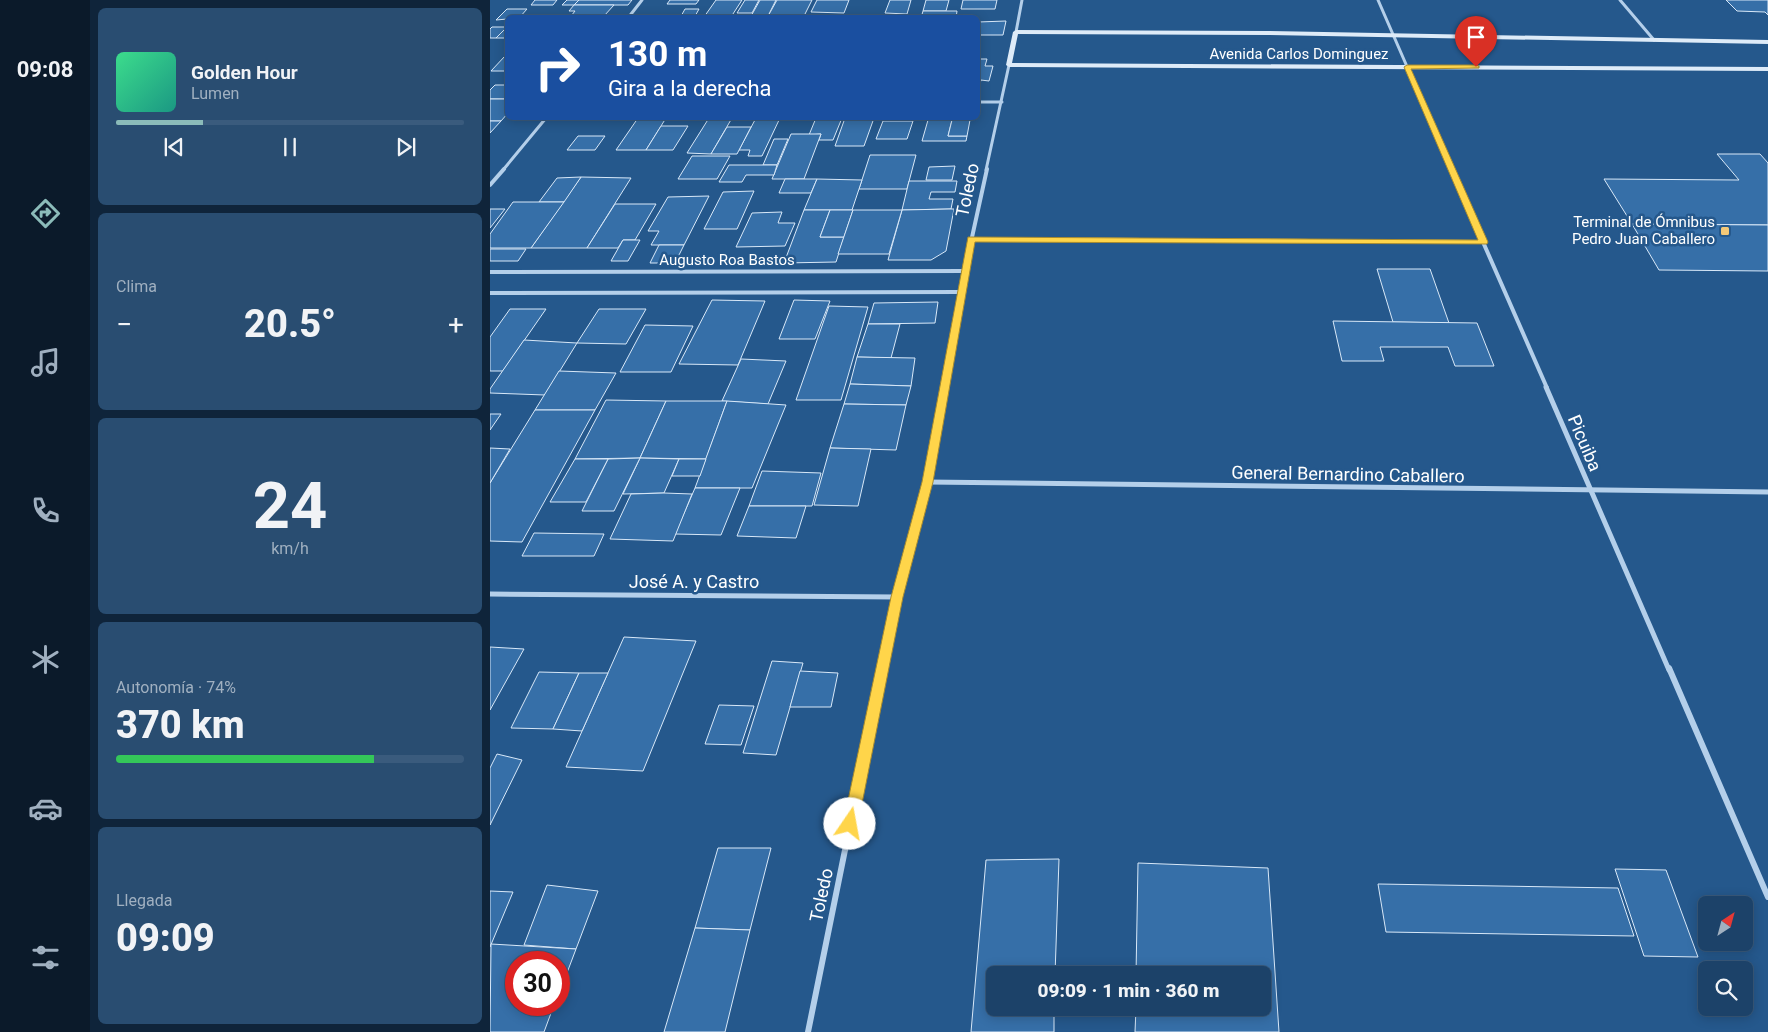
<!DOCTYPE html>
<html lang="es">
<meta charset="utf-8">
<style>
body{margin:0;font-family:Roboto,sans-serif;background:#294d71;color:#f1f3f6;height:100vh;display:flex;flex-direction:column;font-size:19px;white-space:nowrap}
*{box-sizing:border-box;margin:0}
p{font-size:16px;color:#a0b0c0}
.icon{flex:none;width:28px;height:28px;fill:none;stroke:currentColor;stroke-width:2;stroke-linecap:round;stroke-linejoin:round}
.map{position:relative;flex:1;overflow:hidden}
.side{display:flex;flex-direction:column;gap:8px;padding:8px;background:#0f243a;width:400px}
.side>*{flex:none}
.hud{position:absolute;left:15px;top:15px;width:475px;height:105px;border-radius:8px;box-shadow:0 2px 12px #0003,0 0 0 1px #3a5b7d;background:#1a4fa0;color:#fff;overflow:hidden}
.needle{width:32px;rotate:36deg}
.fabs{position:absolute;left:1208px;top:896px;display:grid;gap:10px}
.fabs a{display:grid;place-items:center;width:55px;height:55px;border-radius:8px;background:#1c4269;box-shadow:0 2px 12px #0003,0 0 0 1px #3a5b7d;font-size:25px}
.speed{position:absolute;left:15px;top:951px;display:flex;gap:10px;font-size:25px;font-weight:700;text-align:center}
.speed>*{display:grid;place-content:center;width:65px;height:65px;border-radius:50%;background:#1c4269;box-shadow:0 2px 12px #0003,0 0 0 1px #3a5b7d;line-height:1}
.speed .limit{border:8px solid #d22;background:#fff;color:#111}
.pin{position:absolute;display:grid;place-items:center;width:42px;height:42px;color:#fff;margin:-51px -21px;border-radius:50% 50% 50% 0;rotate:-45deg;box-shadow:0 0 5px #0007}
.pin .icon{rotate:45deg}
.me{position:absolute;width:55px;margin:-28px;rotate:12deg;stroke-linejoin:round;filter:drop-shadow(0 0 4px #0008)}
.turn{display:flex;align-items:center;gap:18px;height:105px;padding:0 20px;font-size:22px}
.turn .icon{width:65px;height:65px;stroke-width:2.5}
.turn b{display:block;font-size:35px;line-height:42px}
.big{font-size:38px;font-weight:800;line-height:1.1}
.side .tile{flex:1;display:flex;flex-direction:column;justify-content:center;gap:8px;min-width:0;padding:0 18px;border-radius:8px;background:#294d71}
.side .dial{align-items:center;gap:0}
.dial b{font-size:65px;line-height:1}
.song{display:flex;align-items:center;gap:15px}
.cover{width:60px;height:60px;border-radius:8px;background:linear-gradient(135deg,hsl(150 70% 55%),hsl(170 70% 35%))}
.played{height:5px;border-radius:2px;background:linear-gradient(90deg,#8bbbb9 25%,#3a5b7d 25%)}
.keys{display:flex;justify-content:space-around;direction:ltr}
.heat{display:flex;justify-content:space-between;align-items:center;font-size:28px;direction:ltr}
.charge{height:8px;border-radius:4px;background:linear-gradient(90deg,#34c759 74%,#3a5b7d 0)}
.trip{position:absolute;left:496px;top:966px;width:285px;height:50px;border-radius:8px;background:#1c4269;box-shadow:0 2px 12px #0003,0 0 0 1px #3a5b7d;font-weight:800;line-height:50px;text-align:center}
main{display:flex;flex:1;min-height:0}
.tabs{display:flex;flex-direction:column;width:90px;justify-content:space-around;align-items:center;background:#0b1a2a;color:#a0b0c0}
.tabs .icon{width:35px;height:35px}
.tabs .current{color:#8bbbb9}
.tabs b{font-size:22px;color:#f1f3f6}
.map>svg:first-child{display:block}
.building{fill:#366fa8;stroke:#d8e8f8}
.lines{fill:none;stroke-linecap:round;stroke-linejoin:round}
.street-far3{stroke:#b4cfea;stroke-width:3}
.street-far2{stroke:#b4cfea;stroke-width:4}
.street-far1{stroke:#b4cfea;stroke-width:5}
.street{stroke:#b4cfea;stroke-width:6}
.secondary{fill:#deebf8;fill-rule:evenodd}
.route{fill:#ffd54a;stroke:#a68a30}
.poi-dot{fill:#f4c978;stroke:#25588c;stroke-width:2}
.labels{text-anchor:middle;dominant-baseline:central;stroke-width:5;stroke-linejoin:round;paint-order:stroke}
.far-street-label{font-size:15px;fill:#fff;stroke:#25588c}
.far-poi-label{font-size:15px;fill:#fff;stroke:#25588c;text-anchor:end}
.street-label{font-size:18px;fill:#fff;stroke:#25588c}
</style>
<main>
<nav class="tabs">
<b>09:08</b>
<svg class="icon current" aria-label="directions" viewBox="0 0 24 24"><path d="M12 3l9 9-9 9-9-9zM9 14v-3h6M13 9l2 2-2 2"/></svg>
<svg class="icon" aria-label="music" viewBox="0 0 24 24"><path d="M9 18V5l10-2v13"/><circle cx="6" cy="18" r="3"/><circle cx="16" cy="16" r="3"/></svg>
<svg class="icon" aria-label="phone" viewBox="0 0 24 24"><path d="M5 4h4l2 5-3 2q2 4 5 5l2-3 5 2v4C11 20 4 13 5 4z"/></svg>
<svg class="icon" aria-label="climate" viewBox="0 0 24 24"><path d="M12 3v18M4 7l16 10M4 17L20 7"/></svg>
<svg class="icon" aria-label="car" viewBox="0 0 24 24"><path d="M5 17H2v-5l4-1 3-4h7l3 4 3 1v5h-3M9 17h6M6 11h13"/><circle cx="7" cy="17" r="2"/><circle cx="17" cy="17" r="2"/></svg>
<svg class="icon" aria-label="filters" viewBox="0 0 24 24"><path d="M4 7h16M4 17h16"/><circle cx="9" cy="7" r="2"/><circle cx="15" cy="17" r="2"/></svg>
</nav>
<section class="side">
<div class="tile">
<div class="song"><i class="cover"></i><div><b>Golden Hour</b><p>Lumen</p></div></div>
<div class="played"></div>
<div class="keys"><svg class="icon" aria-label="previous" viewBox="0 0 24 24"><path d="M18 5L8 12l10 7zM5 5v14"/></svg><svg class="icon" aria-label="pause" viewBox="0 0 24 24"><path d="M8 5v14M16 5v14"/></svg><svg class="icon" aria-label="next" viewBox="0 0 24 24"><path d="M6 5l10 7-10 7zM19 5v14"/></svg></div>
</div>
<div class="tile"><p>Clima</p>
<div class="heat"><a>−</a><b class="big">20.5°</b><a>+</a></div>
</div>
<div class="tile dial"><b>24</b><p>km/h</p></div>
<div class="tile"><p>Autonomía · 74%</p><b class="big">370 km</b><div class="charge"></div></div>
<div class="tile"><p>Llegada</p><b class="big">09:09</b></div>
</section>
<div class="map">
<svg width="1278" height="1032" viewBox="0 0 1278 1032">
<rect width="100%" height="100%" fill="#25588c"/>
<g class="building">
<polygon points="45,0 67,0 63,5 41,5"/>
<polygon points="77,0 89,0 84,5 72,5"/>
<polygon points="89,0 142,0 138,5 84,5"/>
<polygon points="180,0 209,0 206,4 177,4"/>
<polygon points="226,0 252,0 241,17 214,17"/>
<polygon points="255,0 269,0 262,13 247,13"/>
<polygon points="270,0 286,0 277,18 260,18"/>
<polygon points="287,0 322,0 313,18 277,18"/>
<polygon points="327,0 359,0 354,13 321,12"/>
<polygon points="400,0 421,0 417,14 395,13"/>
<polygon points="436,0 459,0 456,11 433,11"/>
<polygon points="473,0 507,0 505,9 471,9"/>
<polygon points="1236,0 1278,0 1278,15 1275,12 1247,11"/>
<polygon points="84,5 124,5 114,16 81,16 85,11 79,11"/>
<polygon points="17,9 37,9 29,18 6,20"/>
<polygon points="195,9 209,9 204,18 190,18"/>
<polygon points="433,11 467,11 466,18 431,18"/>
<polygon points="516,21 513,35 488,35 488,22"/>
<polygon points="2,27 17,27 6,38 0,38 0,29"/>
<polygon points="17,27 18,38 6,38"/>
<polygon points="15,56 18,56 18,71 1,71"/>
<polygon points="488,59 497,59 495,66 503,66 499,81 491,80 488,91"/>
<polygon points="5,85 18,85 18,99 0,99 0,90"/>
<polygon points="0,99 18,99 18,113 11,121 0,121"/>
<polygon points="148,118 176,118 156,150 126,150"/>
<polygon points="219,118 242,118 221,154 197,153"/>
<polygon points="266,118 290,118 272,156 258,156 260,150 249,150"/>
<polygon points="326,118 352,118 343,140 329,140 331,134 319,135"/>
<polygon points="355,118 384,118 374,146 345,146"/>
<polygon points="438,120 462,120 458,136 477,136 476,141 432,141"/>
<polygon points="462,120 480,120 477,136 458,136"/>
<polygon points="0,121 11,121 0,133"/>
<polygon points="393,121 423,121 417,139 386,139"/>
<polygon points="171,126 198,126 183,150 156,150"/>
<polygon points="237,127 261,127 247,154 221,154"/>
<polygon points="301,134 331,134 314,179 282,179"/>
<polygon points="88,136 115,136 105,150 77,150"/>
<polygon points="284,139 298,139 287,165 273,165"/>
<polygon points="1227,154 1270,154 1278,163 1278,225 1142,224 1114,179 1249,180"/>
<polygon points="380,155 426,155 417,189 369,189"/>
<polygon points="202,156 240,156 227,179 188,179"/>
<polygon points="239,165 287,165 284,175 256,175 252,182 229,182"/>
<polygon points="465,166 462,180 436,180 439,167"/>
<polygon points="91,177 141,178 97,248 41,248"/>
<polygon points="91,177 74,202 49,202 67,178"/>
<polygon points="295,179 327,179 321,193 289,193"/>
<polygon points="327,179 372,180 362,210 314,210"/>
<polygon points="419,181 467,181 465,192 441,192 439,199 463,199 461,209 412,210"/>
<polygon points="264,191 247,229 214,229 233,192"/>
<polygon points="219,196 194,245 161,245 169,231 158,231 178,197"/>
<polygon points="23,202 74,202 41,248 0,248 0,234"/>
<polygon points="125,204 166,204 145,240 133,240 128,248 97,248"/>
<polygon points="0,209 15,209 0,228"/>
<polygon points="459,209 464,209 456,251 441,260 398,260 412,210"/>
<polygon points="314,210 340,210 330,237 354,237 346,262 294,263"/>
<polygon points="340,210 363,210 354,237 330,237"/>
<polygon points="363,210 412,210 399,254 348,254"/>
<polygon points="292,212 288,223 305,223 295,246 246,247 262,213"/>
<polygon points="1142,224 1278,225 1278,271 1169,270"/>
<polygon points="133,240 150,240 138,261 121,261"/>
<polygon points="169,245 194,245 185,263 160,263"/>
<polygon points="0,249 36,249 28,261 0,261"/>
<polygon points="887,269 940,269 959,323 903,322"/>
<polygon points="222,300 275,301 248,365 189,364"/>
<polygon points="304,300 340,301 325,339 289,339"/>
<polygon points="448,302 445,323 378,324 384,303"/>
<polygon points="339,306 378,307 351,400 306,400"/>
<polygon points="20,309 56,309 13,371 0,371 0,337"/>
<polygon points="109,309 156,309 136,344 87,343"/>
<polygon points="843,321 987,323 1004,366 965,366 958,347 890,347 894,361 852,361"/>
<polygon points="378,324 410,324 401,358 367,357"/>
<polygon points="155,325 203,326 181,372 130,372"/>
<polygon points="34,340 87,343 55,395 0,393 0,389"/>
<polygon points="367,357 425,358 421,386 360,384"/>
<polygon points="251,359 296,361 278,404 232,401"/>
<polygon points="69,371 126,373 105,410 45,410"/>
<polygon points="360,384 421,386 416,405 354,404"/>
<polygon points="116,400 176,401 150,458 85,459"/>
<polygon points="176,401 237,401 216,459 150,458"/>
<polygon points="237,401 296,405 262,488 205,488"/>
<polygon points="354,404 416,405 406,450 340,448"/>
<polygon points="45,410 105,410 32,542 0,541 0,483"/>
<polygon points="0,414 11,414 0,430"/>
<polygon points="0,448 20,449 0,483"/>
<polygon points="340,448 381,449 368,506 324,505"/>
<polygon points="150,458 189,459 174,493 133,494"/>
<polygon points="150,458 124,511 92,511 118,459"/>
<polygon points="85,459 118,459 96,502 60,502"/>
<polygon points="189,459 216,459 210,476 182,476"/>
<polygon points="272,471 331,473 322,506 259,506"/>
<polygon points="205,488 250,488 231,535 185,534"/>
<polygon points="174,493 202,494 183,541 120,539 141,494"/>
<polygon points="259,506 316,506 306,538 247,536"/>
<polygon points="44,533 114,534 104,556 32,556"/>
<polygon points="134,637 206,641 153,771 76,767"/>
<polygon points="0,647 34,649 0,710"/>
<polygon points="282,661 313,663 286,755 253,753"/>
<polygon points="310,671 348,673 341,707 300,707"/>
<polygon points="49,672 89,673 63,729 21,728"/>
<polygon points="89,673 118,673 92,731 63,729"/>
<polygon points="229,705 264,706 251,745 215,744"/>
<polygon points="7,754 32,760 0,825 0,768"/>
<polygon points="228,848 281,848 260,930 205,928"/>
<polygon points="569,859 565,975 505,975 505,1008 564,1008 564,1032 481,1032 496,860"/>
<polygon points="648,863 778,868 789,1032 645,1032 646,1008 772,1008 772,975 646,975"/>
<polygon points="1125,869 1176,870 1208,957 1154,956"/>
<polygon points="888,884 1128,888 1144,936 896,932"/>
<polygon points="57,885 108,891 86,949 34,945"/>
<polygon points="0,891 23,892 0,947"/>
<polygon points="205,928 260,930 235,1032 174,1032"/>
<polygon points="1,944 86,949 69,994 69,962 26,962 26,1005 64,1005 54,1032 0,1032"/>
</g>
<g class="lines">
<g class="street-far3">
<polyline points="888,0 962,170"/>
<polyline points="1130,0 1164,40"/>
<polyline points="138,18 152,0"/>
<polyline points="526,32 532,0"/>
<polyline points="488,102 512,102"/>
<polyline points="13,170 56,118"/>
<polyline points="496,170 519,65"/>
</g>
<g class="street-far2">
<polyline points="961,169 1057,388"/>
<polyline points="0,185 14,169"/>
<polyline points="481,239 994,242"/>
<polyline points="0,272 475,271"/>
<polyline points="0,293 470,292"/>
<polyline points="453,388 470,292 497,169"/>
</g>
<g class="street-far1">
<polyline points="1056,387 1179,670"/>
<polyline points="437,482 1278,492"/>
<polyline points="0,594 407,597"/>
<polyline points="392,670 407,597 437,482 454,387"/>
</g>
<g class="street">
<polyline points="1179,668 1278,897"/>
<polyline points="318,1032 392,668"/>
</g>
<polygon class="secondary" points="526,30 777,31 1278,40 1278,44 777,35 528,34 522,63 1278,67 1278,71 519,67 516,65 523,32"/>
</g>
<polygon class="route" points="986,65 989,66 989,68 921,69 998,242 997,244 485,242 443,482 413,597 368,824 366,829 360,831 355,829 353,824 401,597 432,482 478,237 988,240 914,67 917,65"/>
<rect class="poi-dot" x="1230" y="226" width="10" height="10" rx="2.5"/>
<g class="labels">
<g class="far-street-label">
<text x="809" y="54">Avenida Carlos Dominguez</text>
<text x="237" y="260">Augusto Roa Bastos</text>
</g>
<g class="far-poi-label">
<text x="1225" y="222">Terminal de Ómnibus<tspan x="1225" dy="17">Pedro Juan Caballero</tspan></text>
</g>
<g class="street-label">
<text transform="translate(477 190) rotate(-78)">Toledo</text>
<text transform="translate(1095 443) rotate(67)">Picuiba</text>
<text transform="translate(858 474) rotate(1)">General Bernardino Caballero</text>
<text x="204" y="581">José A. y Castro</text>
<text transform="translate(331 895) rotate(-78)">Toledo</text>
</g>
</g>
</svg>
<div class="fabs">
<a><svg class="needle" viewBox="-14 -14 28 28"><path d="M0-13l5 13h-10z" fill="#e53935"/><path d="M0 13l5-13h-10z" fill="#a0b0c0"/></svg></a>
<a><svg class="icon" aria-label="search" viewBox="0 0 24 24"><circle cx="10" cy="10" r="6"/><path d="M15 15l6 6"/></svg></a>
</div>
<div class="speed"><div class="limit">30</div></div>
<div class="pin" style="left:986px;top:67px;background:#d93025"><svg class="icon" aria-label="arrive" viewBox="0 0 24 24"><path d="M6 21V4h12l-3 4 3 4H6"/></svg></div>
<svg class="me" style="left:360px;top:824px" viewBox="-20 -20 40 40"><circle r="19" fill="#fff"/><path d="M0-13L10 11 0 6-10 11z" fill="#ffd54a"/></svg>
<div class="trip">09:09 · 1 min · 360 m</div>
<div class="hud">
<div class="turn"><svg class="icon" aria-label="right" viewBox="0 0 24 24"><path d="M7 20v-9h11M14 6l5 5-5 5"/></svg><div><b>130 m</b>Gira a la derecha</div></div>
</div>
</div>
</main>
